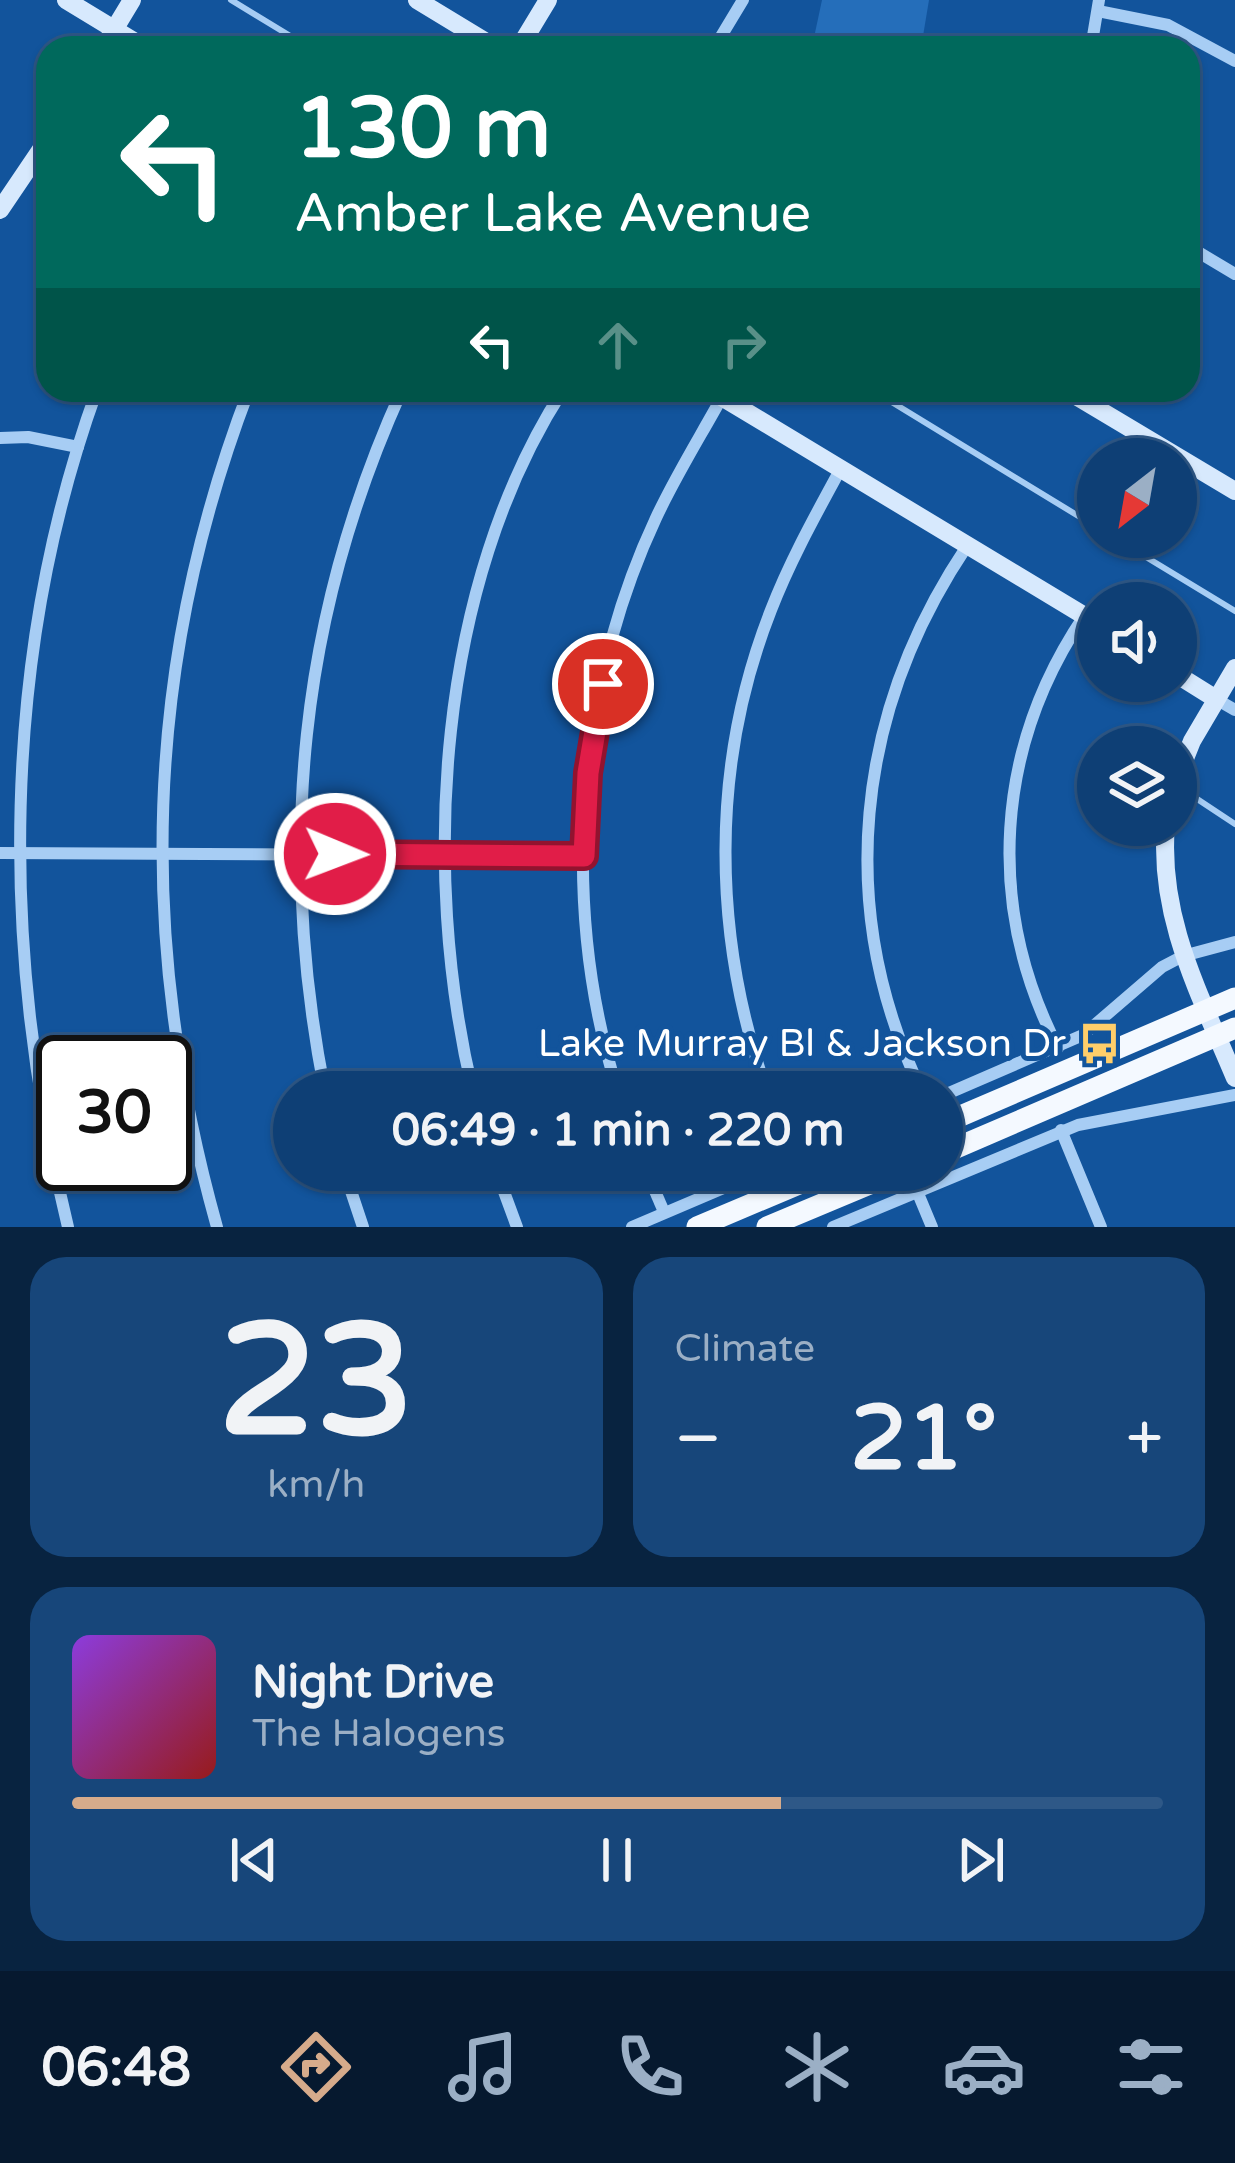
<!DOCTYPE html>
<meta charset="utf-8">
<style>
body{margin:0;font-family:"Varela Round",sans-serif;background:#17467a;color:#f1f3f6;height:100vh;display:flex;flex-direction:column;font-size:45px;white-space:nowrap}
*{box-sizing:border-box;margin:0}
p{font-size:39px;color:#9bafc5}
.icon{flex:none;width:66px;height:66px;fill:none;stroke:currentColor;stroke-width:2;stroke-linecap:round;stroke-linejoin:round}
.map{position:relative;height:1227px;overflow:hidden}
.details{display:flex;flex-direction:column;gap:30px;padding:30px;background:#082340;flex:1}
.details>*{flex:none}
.banner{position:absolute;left:36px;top:36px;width:1164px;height:366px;border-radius:36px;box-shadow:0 3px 9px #0004,0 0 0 3px #2e5887;background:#00695c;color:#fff;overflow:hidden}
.needle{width:78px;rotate:211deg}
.buttons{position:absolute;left:1077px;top:438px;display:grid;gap:24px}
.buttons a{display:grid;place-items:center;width:120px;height:120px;border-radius:50%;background:#0e3f75;box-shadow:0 3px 9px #0004,0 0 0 3px #2e5887;font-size:60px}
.speed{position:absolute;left:36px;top:1035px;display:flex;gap:24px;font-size:60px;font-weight:700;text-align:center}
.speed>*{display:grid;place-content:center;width:156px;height:156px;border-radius:50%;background:#0e3f75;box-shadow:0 3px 9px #0004,0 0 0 3px #2e5887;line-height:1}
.speed .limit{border:6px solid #111;border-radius:18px;background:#fff;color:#111}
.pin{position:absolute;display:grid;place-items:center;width:102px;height:102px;color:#fff;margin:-51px;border:6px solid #fff;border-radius:50%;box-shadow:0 3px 12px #0007}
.me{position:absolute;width:132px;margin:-66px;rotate:91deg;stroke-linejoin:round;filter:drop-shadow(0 0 9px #0008)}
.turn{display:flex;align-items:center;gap:42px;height:252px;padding:0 60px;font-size:54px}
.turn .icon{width:156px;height:156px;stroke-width:2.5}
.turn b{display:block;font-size:84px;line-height:102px}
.lanes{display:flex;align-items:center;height:114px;padding:0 60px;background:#0003;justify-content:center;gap:60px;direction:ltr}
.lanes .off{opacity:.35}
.big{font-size:90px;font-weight:700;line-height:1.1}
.details .tile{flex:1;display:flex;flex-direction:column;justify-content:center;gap:18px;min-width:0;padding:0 42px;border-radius:36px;background:#17467a}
.details .dial{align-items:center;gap:0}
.dial b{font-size:156px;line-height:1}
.song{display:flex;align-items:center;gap:36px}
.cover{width:144px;height:144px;border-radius:18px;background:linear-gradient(135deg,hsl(270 70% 55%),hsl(0 70% 35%))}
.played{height:12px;border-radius:6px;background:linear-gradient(90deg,#d6ab8b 65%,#2e5887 65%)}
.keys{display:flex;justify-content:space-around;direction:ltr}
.heat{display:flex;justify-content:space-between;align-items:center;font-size:66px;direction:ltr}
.details .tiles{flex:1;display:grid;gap:30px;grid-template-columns:1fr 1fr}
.tile:last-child{grid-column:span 2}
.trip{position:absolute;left:273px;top:1071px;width:690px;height:120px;border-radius:60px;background:#0e3f75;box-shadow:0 3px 9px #0004,0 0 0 3px #2e5887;font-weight:700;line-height:120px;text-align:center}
.tab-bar{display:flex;height:192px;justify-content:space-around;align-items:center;background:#06192f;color:#9bafc5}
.tab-bar .icon{width:84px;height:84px}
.tab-bar .active{color:#d6ab8b}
.tab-bar b{font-size:54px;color:#f1f3f6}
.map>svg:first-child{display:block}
.green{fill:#256eba}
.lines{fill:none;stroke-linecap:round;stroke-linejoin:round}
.lane{stroke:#a7cdf4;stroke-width:6}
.street{stroke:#a7cdf4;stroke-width:12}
.secondary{stroke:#d7e9fd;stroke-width:18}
.primary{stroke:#f4f9ff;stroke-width:21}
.route-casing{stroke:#92132f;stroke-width:30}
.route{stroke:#e11d48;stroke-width:21}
.labels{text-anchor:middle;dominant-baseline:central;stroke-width:10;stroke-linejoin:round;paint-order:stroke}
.poi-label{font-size:39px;fill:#fff;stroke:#12549c;text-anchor:end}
</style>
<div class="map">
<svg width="1235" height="1227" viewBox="0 0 1235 1227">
<rect width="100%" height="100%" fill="#12549c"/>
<polygon class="green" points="822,0 929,0 921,48 812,47"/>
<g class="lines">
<g class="lane">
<polyline points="231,0 310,48"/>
<polyline points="872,390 1098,528"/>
<polyline points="1113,537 1235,611"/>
<polyline points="1176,785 1235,824"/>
</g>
<g class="street">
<polyline points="1098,11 1168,25 1235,61"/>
<polyline points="714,48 743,0"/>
<polyline points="1091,48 1099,0"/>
<polyline points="1188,246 1235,274"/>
<polyline points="0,438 28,437 78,447"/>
<polyline points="1216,699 1235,710"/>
<polyline points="0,853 584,856"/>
<path d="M1058,1048C985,906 995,748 1084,616"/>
<path d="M325,1092C277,848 299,617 402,390"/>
<path d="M473,1092C420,871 437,585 563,390"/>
<path d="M618,1092C560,909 575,691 656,518C675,477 700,437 722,397"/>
<path d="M767,1092C712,935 710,765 771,610C790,561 815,516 840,470"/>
<path d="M922,1092C834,909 855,713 967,546"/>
<polyline points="942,1096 1083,1035 1162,967 1183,956 1235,942"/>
<polyline points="1061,1130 1101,1227"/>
<polyline points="344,1170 363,1227"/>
<polyline points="496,1170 517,1227"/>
<polyline points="646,1170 664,1212"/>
<polyline points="917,1191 932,1227"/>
<path d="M68,1227C0,953 0,658 97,390"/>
<path d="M217,1227C137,942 143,667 249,390"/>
<polyline points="632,1227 766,1170"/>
<polyline points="833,1227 1078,1125 1235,1095"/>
</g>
<g class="secondary">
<polyline points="66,0 145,48"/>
<polyline points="417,0 496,48"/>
<polyline points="103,48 132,0"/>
<polyline points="519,48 548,0"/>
<polyline points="0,210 48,139"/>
<polyline points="710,390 1098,624"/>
<polyline points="1066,390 1235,491"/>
<polyline points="1176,674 1216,699"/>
<polyline points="1176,781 1192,741 1235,668"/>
<path d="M1166,825C1158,918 1200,994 1235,1078"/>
</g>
<g class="primary">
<polyline points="942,1124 1235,998"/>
<polyline points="942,1154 1235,1028"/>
<polyline points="697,1227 832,1170"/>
<polyline points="767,1227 903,1170"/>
</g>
</g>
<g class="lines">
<defs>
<polyline id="route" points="335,854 584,856 588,773 603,684"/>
</defs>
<use href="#route" class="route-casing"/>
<use href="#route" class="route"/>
</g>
<defs>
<symbol id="bus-bare" viewBox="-9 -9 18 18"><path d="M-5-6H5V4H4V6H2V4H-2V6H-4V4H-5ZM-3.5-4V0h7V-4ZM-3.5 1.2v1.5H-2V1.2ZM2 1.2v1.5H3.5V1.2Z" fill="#ffce6a" stroke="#12549c" stroke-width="2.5" paint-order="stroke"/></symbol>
</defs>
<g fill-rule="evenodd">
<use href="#bus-bare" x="1070" y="1014" width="59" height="59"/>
</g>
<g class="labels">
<g class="poi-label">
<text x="1066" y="1043">Lake Murray Bl &amp; Jackson Dr</text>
</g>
</g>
</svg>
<div class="buttons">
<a><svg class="needle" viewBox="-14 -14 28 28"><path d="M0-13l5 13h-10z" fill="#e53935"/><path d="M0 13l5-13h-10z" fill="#9bafc5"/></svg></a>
<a><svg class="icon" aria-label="sound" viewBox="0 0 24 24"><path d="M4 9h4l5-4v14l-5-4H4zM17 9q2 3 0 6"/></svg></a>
<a><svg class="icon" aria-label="layers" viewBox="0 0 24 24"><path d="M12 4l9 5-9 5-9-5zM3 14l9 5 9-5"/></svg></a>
</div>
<div class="speed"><div class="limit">30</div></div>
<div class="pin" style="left:603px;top:684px;background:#d93025"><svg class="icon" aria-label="arrive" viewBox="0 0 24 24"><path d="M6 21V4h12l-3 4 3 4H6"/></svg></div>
<svg class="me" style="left:335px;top:854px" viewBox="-20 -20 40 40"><circle r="17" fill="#e11d48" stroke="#fff" stroke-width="3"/><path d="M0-11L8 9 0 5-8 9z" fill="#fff"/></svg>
<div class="trip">06:49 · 1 min · 220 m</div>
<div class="banner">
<div class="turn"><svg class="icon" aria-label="left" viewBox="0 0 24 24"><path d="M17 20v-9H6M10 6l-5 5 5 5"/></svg><div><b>130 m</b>Amber Lake Avenue</div></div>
<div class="lanes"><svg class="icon" aria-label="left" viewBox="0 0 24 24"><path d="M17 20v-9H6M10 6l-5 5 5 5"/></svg><svg class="icon off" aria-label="ahead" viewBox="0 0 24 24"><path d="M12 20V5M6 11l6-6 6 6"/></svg><svg class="icon off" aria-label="right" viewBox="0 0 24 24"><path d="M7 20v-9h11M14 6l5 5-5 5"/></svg></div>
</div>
</div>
<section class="details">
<div class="tiles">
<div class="tile dial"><b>23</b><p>km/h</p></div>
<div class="tile"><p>Climate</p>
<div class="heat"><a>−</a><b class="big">21°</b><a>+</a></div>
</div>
<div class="tile">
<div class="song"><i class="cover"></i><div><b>Night Drive</b><p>The Halogens</p></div></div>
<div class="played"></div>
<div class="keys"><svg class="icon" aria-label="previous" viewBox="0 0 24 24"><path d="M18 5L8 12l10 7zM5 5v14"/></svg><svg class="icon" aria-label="pause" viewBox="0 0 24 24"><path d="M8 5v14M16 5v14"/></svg><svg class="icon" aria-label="next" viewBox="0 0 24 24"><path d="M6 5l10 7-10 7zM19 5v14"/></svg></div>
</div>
</div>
</section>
<nav class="tab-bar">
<b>06:48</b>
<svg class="icon active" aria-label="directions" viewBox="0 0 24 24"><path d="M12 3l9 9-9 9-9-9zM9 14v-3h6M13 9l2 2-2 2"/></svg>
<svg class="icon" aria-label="music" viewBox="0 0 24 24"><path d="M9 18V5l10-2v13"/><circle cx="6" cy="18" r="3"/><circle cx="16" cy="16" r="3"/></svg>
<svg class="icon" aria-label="phone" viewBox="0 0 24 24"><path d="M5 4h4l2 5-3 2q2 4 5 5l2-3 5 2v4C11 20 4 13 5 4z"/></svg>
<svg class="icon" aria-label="climate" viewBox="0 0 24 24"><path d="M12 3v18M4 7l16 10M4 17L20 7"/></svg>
<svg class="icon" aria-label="car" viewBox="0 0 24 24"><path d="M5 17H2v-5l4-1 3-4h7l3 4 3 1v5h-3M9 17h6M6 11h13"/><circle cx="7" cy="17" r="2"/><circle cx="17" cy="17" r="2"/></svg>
<svg class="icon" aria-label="filters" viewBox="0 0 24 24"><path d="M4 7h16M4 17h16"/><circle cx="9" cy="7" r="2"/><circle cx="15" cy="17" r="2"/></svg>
</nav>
